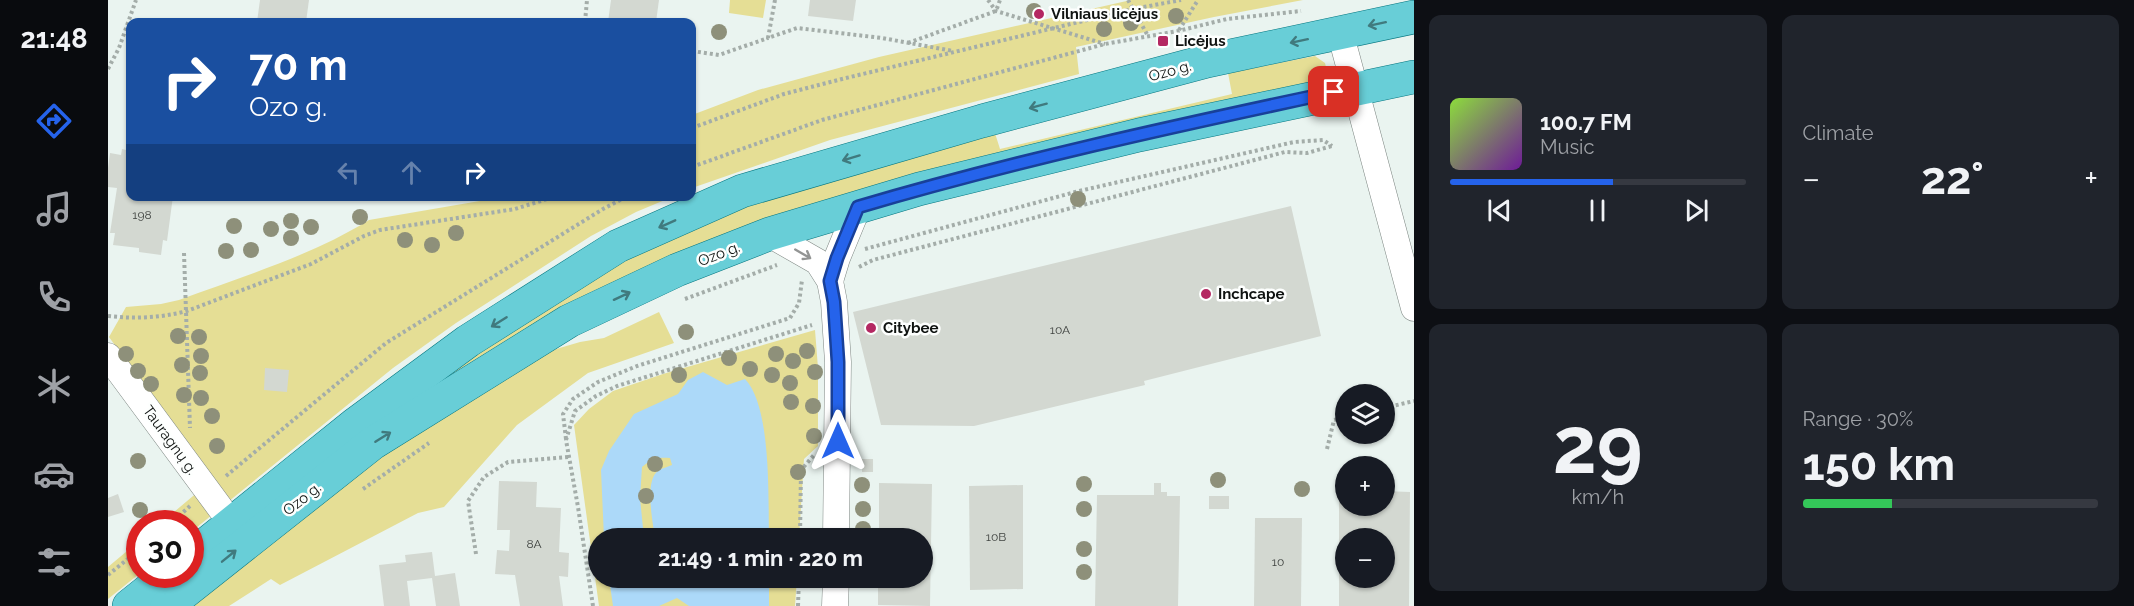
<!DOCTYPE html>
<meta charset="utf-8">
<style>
body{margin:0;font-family:Raleway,sans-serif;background:#20242c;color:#f1f3f6;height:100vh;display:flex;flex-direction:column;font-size:22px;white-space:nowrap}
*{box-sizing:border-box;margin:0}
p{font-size:20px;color:#9ea1a6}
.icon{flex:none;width:33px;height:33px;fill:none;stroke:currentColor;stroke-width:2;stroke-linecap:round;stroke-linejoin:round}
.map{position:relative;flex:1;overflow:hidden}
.side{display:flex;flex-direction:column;gap:15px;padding:15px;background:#0d0f14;width:720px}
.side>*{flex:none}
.hud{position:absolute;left:18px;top:18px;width:570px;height:183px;border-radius:12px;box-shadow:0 2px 4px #0004;background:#1a4fa0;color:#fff;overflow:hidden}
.fabs{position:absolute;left:1227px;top:384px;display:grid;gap:12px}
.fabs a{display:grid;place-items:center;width:60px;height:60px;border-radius:50%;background:#171b24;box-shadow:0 2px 4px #0004;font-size:30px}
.speed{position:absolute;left:18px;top:510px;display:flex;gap:12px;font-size:30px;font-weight:700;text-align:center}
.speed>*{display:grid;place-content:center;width:78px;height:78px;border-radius:50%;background:#171b24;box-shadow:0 2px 4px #0004;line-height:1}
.speed .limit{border:9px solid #d22;background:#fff;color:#111}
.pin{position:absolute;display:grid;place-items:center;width:51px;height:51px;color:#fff;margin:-26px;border-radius:12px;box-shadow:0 3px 9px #0006}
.me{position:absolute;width:66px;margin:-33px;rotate:0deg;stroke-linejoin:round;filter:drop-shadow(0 0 4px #0008)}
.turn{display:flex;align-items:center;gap:21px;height:126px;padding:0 24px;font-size:27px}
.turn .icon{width:78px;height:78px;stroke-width:2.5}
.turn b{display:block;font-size:42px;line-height:51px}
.lanes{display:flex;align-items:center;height:57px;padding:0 24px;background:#0003;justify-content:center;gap:30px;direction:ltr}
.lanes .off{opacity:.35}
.big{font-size:45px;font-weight:700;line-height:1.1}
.side .tile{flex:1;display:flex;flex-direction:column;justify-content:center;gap:9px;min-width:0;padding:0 21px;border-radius:12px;background:#20242c}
.side .dial{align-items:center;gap:0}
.dial b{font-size:78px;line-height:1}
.song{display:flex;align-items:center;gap:18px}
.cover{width:72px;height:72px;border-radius:9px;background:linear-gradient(135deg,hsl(90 70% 55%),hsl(280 70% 35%))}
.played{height:6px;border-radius:3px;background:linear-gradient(90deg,#2563eb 55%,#363941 55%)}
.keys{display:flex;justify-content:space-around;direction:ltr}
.heat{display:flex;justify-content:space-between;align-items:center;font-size:33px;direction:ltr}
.charge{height:9px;border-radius:4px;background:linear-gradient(90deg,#34c759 30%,#363941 0)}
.side .tiles{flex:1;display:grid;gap:15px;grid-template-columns:repeat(2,1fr)}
.trip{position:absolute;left:480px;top:528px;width:345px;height:60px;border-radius:30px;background:#171b24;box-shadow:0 2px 4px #0004;font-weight:700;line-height:60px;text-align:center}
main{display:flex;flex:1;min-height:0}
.menu{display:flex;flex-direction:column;width:108px;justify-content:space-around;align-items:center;background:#090b0e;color:#9ea1a6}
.menu .icon{width:42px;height:42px}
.menu .on{color:#2563eb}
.menu b{font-size:27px;color:#f1f3f6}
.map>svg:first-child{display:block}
.green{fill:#e5de95}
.water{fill:#acd9f9}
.building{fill:#d3d8d1;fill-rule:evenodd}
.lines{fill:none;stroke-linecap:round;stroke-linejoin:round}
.minor-casing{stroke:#7e8783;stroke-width:27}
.primary-casing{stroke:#077780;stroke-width:34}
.path{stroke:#a4ada9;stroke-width:4;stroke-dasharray:3 3;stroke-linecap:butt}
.minor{stroke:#fff;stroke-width:26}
.primary{stroke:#68ced7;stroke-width:33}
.tree{fill:#8e907a}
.oneway{stroke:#407a7e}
.oneway2{stroke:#939594}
.route-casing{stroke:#184099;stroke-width:15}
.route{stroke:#2563eb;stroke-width:10}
.poi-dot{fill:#b42862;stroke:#fdfffe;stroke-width:2}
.labels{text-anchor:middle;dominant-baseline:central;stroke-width:5;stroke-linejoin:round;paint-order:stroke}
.number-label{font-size:12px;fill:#404441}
.poi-label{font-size:15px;font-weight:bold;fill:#0f1311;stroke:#fdfffe;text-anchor:start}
.street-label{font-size:15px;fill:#0f1311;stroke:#fdfffe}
</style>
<main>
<nav class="menu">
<b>21:48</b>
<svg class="icon on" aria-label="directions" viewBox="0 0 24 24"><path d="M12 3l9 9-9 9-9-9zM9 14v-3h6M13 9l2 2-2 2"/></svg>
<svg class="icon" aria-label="music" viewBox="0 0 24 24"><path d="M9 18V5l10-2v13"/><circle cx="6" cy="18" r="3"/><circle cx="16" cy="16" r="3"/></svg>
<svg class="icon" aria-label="phone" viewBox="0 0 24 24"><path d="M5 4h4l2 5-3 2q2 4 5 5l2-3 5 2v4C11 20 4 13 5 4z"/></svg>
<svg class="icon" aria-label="climate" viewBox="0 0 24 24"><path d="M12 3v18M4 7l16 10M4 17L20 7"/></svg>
<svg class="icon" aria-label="car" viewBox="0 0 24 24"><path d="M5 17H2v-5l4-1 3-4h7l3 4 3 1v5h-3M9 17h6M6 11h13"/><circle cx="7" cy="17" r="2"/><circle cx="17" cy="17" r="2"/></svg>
<svg class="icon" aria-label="filters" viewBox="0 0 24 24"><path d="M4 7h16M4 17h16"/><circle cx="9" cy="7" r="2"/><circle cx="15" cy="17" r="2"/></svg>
</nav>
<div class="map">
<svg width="1306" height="606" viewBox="0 0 1306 606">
<rect width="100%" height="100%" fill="#eaf4f0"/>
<g class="green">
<polygon points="622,0 658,0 655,18 621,13"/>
<polygon points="1023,0 1195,0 1106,17 968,47 971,74 722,140 584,188 584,115 650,90 771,57"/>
<polygon points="1207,56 1217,63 1221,79 610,237 483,292 399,340 321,388 318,386 510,260 633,204 886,130 892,149 1124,94 1120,73"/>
<path d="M395,197H564L528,212L483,236L348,323L285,368L83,532L82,524L53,523L104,480L1,337L18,307L53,304L71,300C135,276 203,256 261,220Z"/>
<polygon points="551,312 566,343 480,373 409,425 336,507 310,513 172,585 163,579 121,606 82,606 234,484 336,412 428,355 472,342 496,338"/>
<polygon points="707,330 710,368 710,446 696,459 691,538 490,538 490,578 689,578 687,606 491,606 466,425 481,409 505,391 555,374"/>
<polygon points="31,541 31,574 0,599 0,567"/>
</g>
<g class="water">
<path d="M595,372L619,385L637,379C664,407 660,500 661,538H547C545,523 536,481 550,471C554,468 560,467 564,465L562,458C549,457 543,459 534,467L532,498L536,538H496L493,470L501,451L526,414L570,394L580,380Z"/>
<polygon points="501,578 661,578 661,606 581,606 569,598 551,606 505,606"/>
</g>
<g class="building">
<polygon points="152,0 201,0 198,22 149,22"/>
<polygon points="503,0 551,0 548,22 500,22"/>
<polygon points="702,0 748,0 745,21 700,16"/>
<polygon points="14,149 22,151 22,196 65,196 59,241 55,240 53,255 31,252 31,248 5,245 7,233 2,233 9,188 0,187 0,168 2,153 13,155"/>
<polygon points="1183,206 1213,336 1036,381 1037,385 866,426 773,425 745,312"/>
<polygon points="157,368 181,370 179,392 156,390"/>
<rect x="754" y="459" width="11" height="13"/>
<polygon points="391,481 429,482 428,507 453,508 451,552 461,553 460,577 451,576 455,606 412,606 407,575 387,574 389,550 401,551 402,530 389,530"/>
<polygon points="771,483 824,484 822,606 770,605 770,578 814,578 814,538 771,538"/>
<polygon points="1046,483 1053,483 1053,492 1059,492 1059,496 1072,496 1070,606 987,606 989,495 1046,495"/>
<polygon points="915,485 915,589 862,590 861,486"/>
<path d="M1231,490H1238V506H1276V491L1302,492L1301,606H1231ZM1238,538H1276V578H1238Z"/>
<polygon points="10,494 16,512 0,517 0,498"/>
<rect x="1101" y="496" width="20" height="13"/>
<polygon points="1147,518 1194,518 1193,606 1146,606"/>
<polygon points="324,552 327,576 347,573 352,606 328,606 324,578 299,581 302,606 276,606 271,565 298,562 297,555"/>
</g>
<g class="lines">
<defs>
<g id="minor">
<polyline points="1232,32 1306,308"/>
<polyline points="661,234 710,262 722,281 726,302 730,362 728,538"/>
<polyline points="722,281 729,258 750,207"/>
<polyline points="0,356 124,524"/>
<polyline points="727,606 728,578"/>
</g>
<g id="primary">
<polyline points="82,557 246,425 360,341 510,246 634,191 874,121 1099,61 1306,17"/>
<polyline points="21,606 61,574"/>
<polyline points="59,606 265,443 461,321 569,270 661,234 811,189 1031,135 1306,77"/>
</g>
</defs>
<use href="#minor" class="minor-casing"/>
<use href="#primary" class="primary-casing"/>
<g class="path">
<polyline points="667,0 660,38 689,28 774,38 845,51"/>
<polyline points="880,0 888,11 997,44"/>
<polyline points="1020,0 1040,36"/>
<polyline points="477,22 479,0"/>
<polyline points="1071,30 1090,0"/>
<polyline points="800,43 888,11 892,0"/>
<polyline points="584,51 611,55 660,38"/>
<polyline points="0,69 11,48 28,0"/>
<polyline points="584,128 676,94 734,79 1025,9 1073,0"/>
<polyline points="584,167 714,120 997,44 1070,31 1119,19 1193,11"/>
<polyline points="757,249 971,191 1186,142 1215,140 1224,146"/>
<polyline points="76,253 82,428"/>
<polyline points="751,267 765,260 1177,152 1199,153 1224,146"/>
<polyline points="577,299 669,265"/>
<path d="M0,316C27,319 52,318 79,311L203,264L256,236L272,230L407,209L449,196"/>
<polyline points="1276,408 1306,401"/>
<polyline points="458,439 455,414 465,399 490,382 529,366 682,318 691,303 694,280"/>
<polyline points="1219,449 1226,420 1238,417"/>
<polyline points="118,476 278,343 495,209 520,196"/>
<polyline points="255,489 321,443"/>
<polyline points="62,524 82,506"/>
<polyline points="692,538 693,470 706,455"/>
<polyline points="368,554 360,501 376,477 400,462 460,457"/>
<polyline points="0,575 32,549"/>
<polyline points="485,606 470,507 458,440 467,411 488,396 509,386 704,325"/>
<polyline points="690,606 691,578"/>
</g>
<use href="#minor" class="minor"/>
<use href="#primary" class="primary"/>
</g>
<g class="tree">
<circle cx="926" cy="11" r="8"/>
<circle cx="1068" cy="16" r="8"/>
<circle cx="1023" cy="23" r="8"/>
<circle cx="996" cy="29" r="8"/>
<circle cx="611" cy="32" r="8"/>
<circle cx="970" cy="199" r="8"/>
<circle cx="252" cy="217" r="8"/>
<circle cx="183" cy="221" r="8"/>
<circle cx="126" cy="226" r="8"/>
<circle cx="203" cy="227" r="8"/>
<circle cx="163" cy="229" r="8"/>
<circle cx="348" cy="233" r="8"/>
<circle cx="183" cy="238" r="8"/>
<circle cx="297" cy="240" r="8"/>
<circle cx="324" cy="245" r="8"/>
<circle cx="143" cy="250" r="8"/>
<circle cx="118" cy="251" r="8"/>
<circle cx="578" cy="332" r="8"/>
<circle cx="70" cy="336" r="8"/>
<circle cx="91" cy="337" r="8"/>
<circle cx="699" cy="351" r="8"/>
<circle cx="18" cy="354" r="8"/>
<circle cx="668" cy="354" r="8"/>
<circle cx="93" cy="356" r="8"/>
<circle cx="621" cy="358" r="8"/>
<circle cx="685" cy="361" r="8"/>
<circle cx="74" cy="365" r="8"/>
<circle cx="642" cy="369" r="8"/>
<circle cx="30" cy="371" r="8"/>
<circle cx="707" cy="372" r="8"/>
<circle cx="92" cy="373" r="8"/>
<circle cx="571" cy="375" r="8"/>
<circle cx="664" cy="375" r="8"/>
<circle cx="682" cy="383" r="8"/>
<circle cx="43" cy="384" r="8"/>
<circle cx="76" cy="395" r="8"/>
<circle cx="93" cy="398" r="8"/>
<circle cx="683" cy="402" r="8"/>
<circle cx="705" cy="406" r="8"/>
<circle cx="104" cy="416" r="8"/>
<circle cx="706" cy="436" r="8"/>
<circle cx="109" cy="446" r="8"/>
<circle cx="30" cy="461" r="8"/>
<circle cx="547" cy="464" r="8"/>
<circle cx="690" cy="472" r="8"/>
<circle cx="1110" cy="480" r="8"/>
<circle cx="976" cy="484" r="8"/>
<circle cx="754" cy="485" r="8"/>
<circle cx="1194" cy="489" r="8"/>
<circle cx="538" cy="496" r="8"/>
<circle cx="755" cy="509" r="8"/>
<circle cx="976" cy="509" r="8"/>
<circle cx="32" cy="510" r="8"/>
<circle cx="755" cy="529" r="8"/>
<circle cx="976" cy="549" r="8"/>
<circle cx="976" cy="572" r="8"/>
</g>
<defs><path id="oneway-shaft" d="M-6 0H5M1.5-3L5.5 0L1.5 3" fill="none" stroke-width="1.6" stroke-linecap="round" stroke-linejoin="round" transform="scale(1.5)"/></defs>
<g class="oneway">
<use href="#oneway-shaft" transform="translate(1269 24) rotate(168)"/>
<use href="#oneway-shaft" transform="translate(1191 41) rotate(168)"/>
<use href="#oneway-shaft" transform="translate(930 106) rotate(165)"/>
<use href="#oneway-shaft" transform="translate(743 158) rotate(163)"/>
<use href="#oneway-shaft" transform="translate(559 224) rotate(156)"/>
<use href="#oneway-shaft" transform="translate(514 296) rotate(-25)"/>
<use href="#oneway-shaft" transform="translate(391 322) rotate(148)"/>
<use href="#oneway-shaft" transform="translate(275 437) rotate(-32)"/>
<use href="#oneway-shaft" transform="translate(121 556) rotate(-39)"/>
</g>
<use class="oneway2" href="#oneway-shaft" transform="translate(695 254) rotate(30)"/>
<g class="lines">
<defs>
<path id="route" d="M730,441V362L726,302L722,281L729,258L750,207C906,161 1066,126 1226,92"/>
</defs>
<use href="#route" class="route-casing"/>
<use href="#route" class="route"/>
</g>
<g class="poi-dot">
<circle cx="931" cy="14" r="6"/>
<rect x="1049" y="35" width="12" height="12" rx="3"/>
<circle cx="1098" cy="294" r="6"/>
<circle cx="763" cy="328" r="6"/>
</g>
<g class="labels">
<g class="number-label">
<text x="34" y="215">198</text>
<text x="952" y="330">10A</text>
<text x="888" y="537">10B</text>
<text x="426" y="544">8A</text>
<text x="1170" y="562">10</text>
</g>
<g class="poi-label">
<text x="943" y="14">Vilniaus licėjus</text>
<text x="1067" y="41">Licėjus</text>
<text x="1110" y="294">Inchcape</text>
<text x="775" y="328">Citybee</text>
</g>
<g class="street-label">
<text transform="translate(1062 71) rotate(-15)">Ozo g.</text>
<text transform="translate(611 254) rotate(-21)">Ozo g.</text>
<text transform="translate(62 440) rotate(54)">Tauragnų g.</text>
<text transform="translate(194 499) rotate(-38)">Ozo g.</text>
</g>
</g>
</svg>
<div class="fabs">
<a><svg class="icon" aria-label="layers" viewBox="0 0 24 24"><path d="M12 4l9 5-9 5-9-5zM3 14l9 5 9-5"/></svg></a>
<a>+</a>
<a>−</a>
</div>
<div class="speed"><div class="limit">30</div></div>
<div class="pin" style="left:1226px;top:92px;background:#d93025"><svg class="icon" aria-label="arrive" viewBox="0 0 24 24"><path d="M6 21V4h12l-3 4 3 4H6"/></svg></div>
<svg class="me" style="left:730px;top:441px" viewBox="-20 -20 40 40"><path d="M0-17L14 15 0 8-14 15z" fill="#2563eb" stroke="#fff" stroke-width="4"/></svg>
<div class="trip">21:49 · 1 min · 220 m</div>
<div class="hud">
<div class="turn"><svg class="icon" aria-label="right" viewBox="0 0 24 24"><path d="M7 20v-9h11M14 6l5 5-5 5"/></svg><div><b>70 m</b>Ozo g.</div></div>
<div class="lanes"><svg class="icon off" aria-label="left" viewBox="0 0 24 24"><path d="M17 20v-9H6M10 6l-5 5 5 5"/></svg><svg class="icon off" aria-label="ahead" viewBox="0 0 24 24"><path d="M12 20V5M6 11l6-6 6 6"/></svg><svg class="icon" aria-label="right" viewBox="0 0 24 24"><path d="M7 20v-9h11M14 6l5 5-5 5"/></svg></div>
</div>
</div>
<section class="side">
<div class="tiles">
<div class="tile">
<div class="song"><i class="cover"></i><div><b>100.7 FM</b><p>Music</p></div></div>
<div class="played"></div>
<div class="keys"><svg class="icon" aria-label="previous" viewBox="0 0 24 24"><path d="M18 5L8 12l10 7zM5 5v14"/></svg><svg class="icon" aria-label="pause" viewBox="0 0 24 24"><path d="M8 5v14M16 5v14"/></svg><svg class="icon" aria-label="next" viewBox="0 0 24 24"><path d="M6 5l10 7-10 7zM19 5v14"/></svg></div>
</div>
<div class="tile"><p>Climate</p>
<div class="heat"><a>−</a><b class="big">22°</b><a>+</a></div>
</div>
<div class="tile dial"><b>29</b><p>km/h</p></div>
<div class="tile"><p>Range · 30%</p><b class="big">150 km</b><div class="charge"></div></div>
</div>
</section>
</main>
